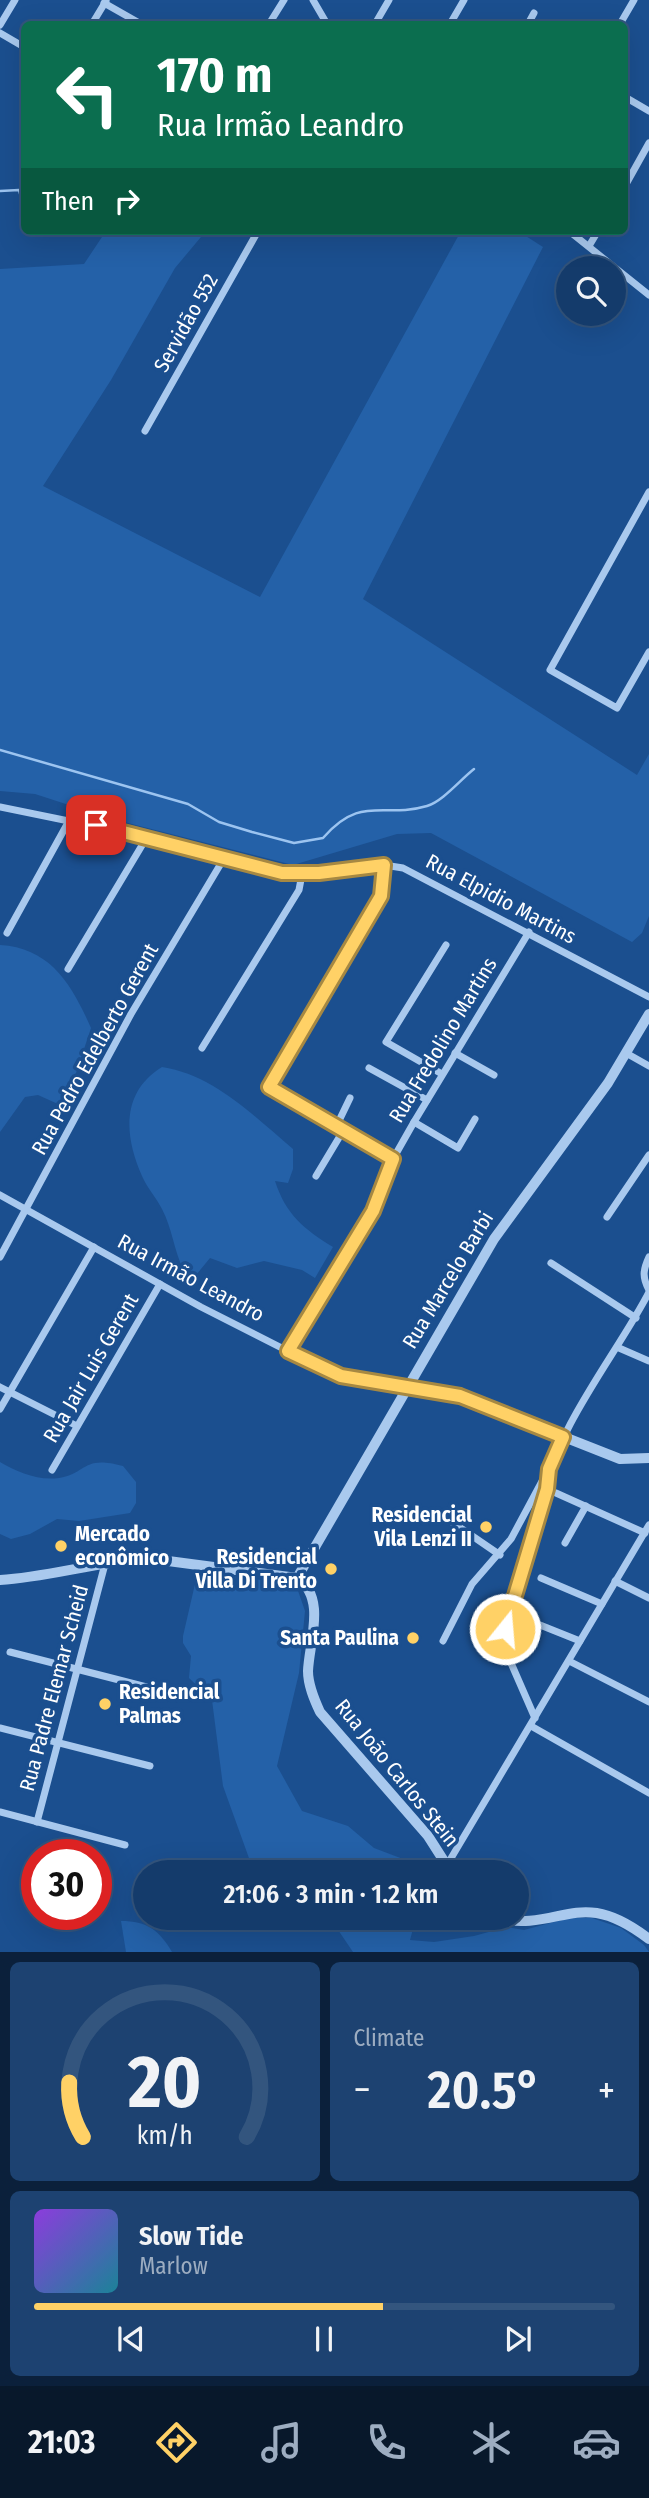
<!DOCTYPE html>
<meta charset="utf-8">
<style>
body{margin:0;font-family:"Fira Sans Condensed",sans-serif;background:#1d4271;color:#f1f3f6;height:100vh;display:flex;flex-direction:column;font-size:26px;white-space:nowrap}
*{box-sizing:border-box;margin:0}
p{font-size:23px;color:#9dadc1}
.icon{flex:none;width:38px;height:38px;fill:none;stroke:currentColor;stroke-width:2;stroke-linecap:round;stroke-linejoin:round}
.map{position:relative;height:1952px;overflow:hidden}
.drawer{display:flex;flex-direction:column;gap:10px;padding:10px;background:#0b203b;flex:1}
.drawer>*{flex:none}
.guide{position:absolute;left:21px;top:21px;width:607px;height:214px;border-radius:10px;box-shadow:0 7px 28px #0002,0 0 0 2px #33557e;background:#0b6e4f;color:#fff;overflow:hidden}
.controls{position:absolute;left:556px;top:256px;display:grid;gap:14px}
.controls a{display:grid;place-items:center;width:70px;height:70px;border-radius:50%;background:#143b6b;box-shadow:0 7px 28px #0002,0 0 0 2px #33557e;font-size:35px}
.speed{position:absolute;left:21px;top:1839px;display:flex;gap:14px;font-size:35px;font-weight:700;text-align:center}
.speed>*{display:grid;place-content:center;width:91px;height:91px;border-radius:50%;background:#143b6b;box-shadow:0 7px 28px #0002,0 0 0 2px #33557e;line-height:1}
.speed .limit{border:10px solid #d22;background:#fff;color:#111}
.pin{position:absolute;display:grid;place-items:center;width:60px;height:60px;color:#fff;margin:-30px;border-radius:14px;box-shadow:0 4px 10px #0006}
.me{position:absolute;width:77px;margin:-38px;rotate:17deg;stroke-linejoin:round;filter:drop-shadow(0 0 5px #0008)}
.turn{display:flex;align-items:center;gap:24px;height:147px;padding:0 21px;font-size:32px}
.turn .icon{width:91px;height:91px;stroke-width:2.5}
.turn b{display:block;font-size:49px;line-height:60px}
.then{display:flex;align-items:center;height:66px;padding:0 21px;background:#0003;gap:14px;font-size:26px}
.big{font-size:52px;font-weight:600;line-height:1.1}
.drawer .tile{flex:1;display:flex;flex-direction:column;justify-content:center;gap:10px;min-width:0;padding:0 24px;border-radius:10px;background:#1d4271}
.drawer .dial{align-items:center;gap:0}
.dial svg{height:182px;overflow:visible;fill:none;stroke:#33557e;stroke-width:7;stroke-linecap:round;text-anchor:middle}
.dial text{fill:#f1f3f6;stroke:none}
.song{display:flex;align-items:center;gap:21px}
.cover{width:84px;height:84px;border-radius:10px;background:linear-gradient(135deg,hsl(270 70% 55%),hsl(190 70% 35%))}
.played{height:7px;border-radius:4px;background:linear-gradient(90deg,#ffd166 60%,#33557e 60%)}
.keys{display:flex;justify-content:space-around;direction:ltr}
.heat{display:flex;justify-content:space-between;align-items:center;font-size:38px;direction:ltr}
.drawer .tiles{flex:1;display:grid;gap:10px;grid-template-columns:1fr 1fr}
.tile:last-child{grid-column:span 2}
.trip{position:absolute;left:133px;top:1860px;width:396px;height:70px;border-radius:35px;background:#143b6b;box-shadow:0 7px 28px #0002,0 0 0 2px #33557e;font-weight:600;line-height:70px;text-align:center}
.tab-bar{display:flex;height:112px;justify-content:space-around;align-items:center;background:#08182b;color:#9dadc1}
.tab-bar .icon{width:49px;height:49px}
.tab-bar .active{color:#ffd166}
.tab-bar b{font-size:32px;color:#f1f3f6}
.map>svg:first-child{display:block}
.green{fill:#2461a8}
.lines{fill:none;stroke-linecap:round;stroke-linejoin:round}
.stream{stroke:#9cc4f0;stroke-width:2.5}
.minor{stroke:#a9c9ee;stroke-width:7}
.tertiary{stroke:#a9c9ee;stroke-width:10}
.route-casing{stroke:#a68842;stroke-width:18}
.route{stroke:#ffd166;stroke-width:12}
.poi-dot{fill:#ffd166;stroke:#1b4f8f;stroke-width:2.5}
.labels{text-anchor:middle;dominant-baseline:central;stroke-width:7;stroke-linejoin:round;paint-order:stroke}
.street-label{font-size:21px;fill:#fff;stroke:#1b4f8f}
.poi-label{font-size:21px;font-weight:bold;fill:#fff;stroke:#1b4f8f;text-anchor:end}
</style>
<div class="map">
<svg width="649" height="1952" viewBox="0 0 649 1952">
<rect width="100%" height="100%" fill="#1b4f8f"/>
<g class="green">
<polygon points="106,231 206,231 175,268 111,380 43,486 260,597 461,231 518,231 543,247 363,599 637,775 649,754 649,916 642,933 632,942 431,833 397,834 293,865 112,819 35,794 0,791 0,269 84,264"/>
<path d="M0,945C51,948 72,985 91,1028L74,1079L58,1104L38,1095L25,1097L0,1132Z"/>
<path d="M162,1067C214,1075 254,1116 293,1149V1169L288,1183L275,1181C286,1215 304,1229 333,1247L315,1278L302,1270L264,1261L237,1268L210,1258L196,1275L183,1269C174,1250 172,1228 162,1209C156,1197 147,1188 142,1176C124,1136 121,1092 162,1067Z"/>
<path d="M0,1462C17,1472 38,1481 59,1478C88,1473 82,1455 123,1466L136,1482V1503L130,1513L79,1521L57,1519L30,1534L11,1539L0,1534Z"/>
<polygon points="198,1571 296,1585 305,1611 299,1673 277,1766 302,1811 348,1826 374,1848 403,1859 412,1872 254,1872 223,1786 212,1700 189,1678 191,1656 183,1643 183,1636"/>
<polygon points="330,1918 416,1918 410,1940 434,1942 474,1936 507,1927 524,1930 569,1918 592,1918 621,1928 644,1945 649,1952 353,1952"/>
<path d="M121,1921C147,1921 159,1930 172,1952H126Z"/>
</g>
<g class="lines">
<g class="stream">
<polyline points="0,191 19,190 24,208"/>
<path d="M0,750L188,804L219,822L252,832L294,843L323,838C361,794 383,819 427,806C443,801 460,780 474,769"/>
</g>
<g class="minor">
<polyline points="313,0 327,24"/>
<polyline points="104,3 141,24"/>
<polyline points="92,24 106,1"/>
<polyline points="269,24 284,0"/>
<polyline points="375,24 389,0"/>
<polyline points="450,24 464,0"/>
<polyline points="528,24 534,13"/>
<polyline points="620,24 634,0"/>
<polyline points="0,25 15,0"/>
<polyline points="0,33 24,47"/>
<polyline points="625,97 649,111"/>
<polyline points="625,186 649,143"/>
<polyline points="569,231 649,295"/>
<polyline points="589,246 598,231"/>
<polyline points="145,431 258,231"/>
<polyline points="649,492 550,670 617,708 649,652"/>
<polyline points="0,807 147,837 267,871 319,873 384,865 403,868 649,997"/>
<polyline points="384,865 381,896 269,1087 393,1159"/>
<polyline points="7,933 70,819"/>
<polyline points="68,969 147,837"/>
<polyline points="202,1048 299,890 302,874"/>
<polyline points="455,1053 494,1075"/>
<polyline points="626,1053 649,1066"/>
<polyline points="369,1068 427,1100"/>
<polyline points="442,1074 386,1042 446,945"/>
<polyline points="414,1122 458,1148 475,1119"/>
<polyline points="336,1127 350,1098"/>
<polyline points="316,1176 343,1131"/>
<polyline points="0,1195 201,1307 331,1373 407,1385"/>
<polyline points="607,1217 649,1155"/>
<polyline points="0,1257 131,1014 223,860"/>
<path d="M649,1257C643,1270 642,1277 649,1290"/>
<polyline points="551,1263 636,1318"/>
<polyline points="619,1348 649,1361"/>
<polyline points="288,1351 373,1211 393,1159 414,1122 529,932"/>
<polyline points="0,1387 77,1426"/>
<polyline points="0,1409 94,1247"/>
<polyline points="52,1470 160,1284"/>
<polyline points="556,1493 645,1533"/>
<polyline points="449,1520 500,1555"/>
<polyline points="565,1543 586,1506"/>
<polyline points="541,1578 602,1604"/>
<polyline points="615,1581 649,1598"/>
<polyline points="530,1621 580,1641"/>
<polyline points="443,1641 472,1584 511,1539 547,1472"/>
<polyline points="10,1652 166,1692"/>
<polyline points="569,1661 649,1702"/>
<path d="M535,1718L511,1663L505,1629L547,1489C554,1430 620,1349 649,1292"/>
<polyline points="531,1726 649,1793"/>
<polyline points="0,1728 150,1766"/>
<polyline points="0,1812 125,1845"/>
<polyline points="37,1822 105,1564"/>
<polyline points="447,1865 649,1525"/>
</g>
<g class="tertiary">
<polyline points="407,1385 460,1396 620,1459 649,1458"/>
<polyline points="297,1578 494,1239 608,1083 649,1014"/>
<path d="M297,1578C327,1597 309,1643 308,1671C308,1685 314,1699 320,1712L428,1836L451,1872"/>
<path d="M0,1580C52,1577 101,1560 153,1559L297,1578"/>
<path d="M494,1918C564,1933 577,1884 649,1939"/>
</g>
</g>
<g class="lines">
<defs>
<polyline id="route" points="96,825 282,873 319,873 384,865 381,896 269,1087 393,1159 373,1211 288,1351 341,1376 460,1396 563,1437 549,1469 547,1489 505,1629"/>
</defs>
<use href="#route" class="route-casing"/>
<use href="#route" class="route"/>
</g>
<g class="poi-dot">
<circle cx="486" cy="1527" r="7"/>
<circle cx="61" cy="1546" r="7"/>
<circle cx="331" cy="1569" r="7"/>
<circle cx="413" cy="1638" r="7"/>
<circle cx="105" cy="1704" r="7"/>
</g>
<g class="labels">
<g class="street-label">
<text transform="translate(186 323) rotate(-61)">Servidão 552</text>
<text transform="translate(501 899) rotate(28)">Rua Elpidio Martins</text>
<text transform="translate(443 1040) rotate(-59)">Rua Fredolino Martins</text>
<text transform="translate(95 1049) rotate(-61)">Rua Pedro Edelberto Gerent</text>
<text transform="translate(191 1278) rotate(28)">Rua Irmão Leandro</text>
<text transform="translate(448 1280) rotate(-59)">Rua Marcelo Barbi</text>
<text transform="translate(91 1368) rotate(-60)">Rua Jair Luis Gerent</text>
<text transform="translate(54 1688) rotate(-75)">Rua Padre Elemar Scheid</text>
<text transform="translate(397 1773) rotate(51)">Rua João Carlos Stein</text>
</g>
<g class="poi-label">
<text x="472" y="1515">Residencial<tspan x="472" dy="24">Vila Lenzi II</tspan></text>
<text x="75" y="1534" text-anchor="start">Mercado<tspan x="75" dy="24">econômico</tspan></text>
<text x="317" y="1557">Residencial<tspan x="317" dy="24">Villa Di Trento</tspan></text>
<text x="399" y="1638">Santa Paulina</text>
<text x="119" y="1692" text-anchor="start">Residencial<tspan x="119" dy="24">Palmas</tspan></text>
</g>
</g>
</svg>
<div class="controls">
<a><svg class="icon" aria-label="search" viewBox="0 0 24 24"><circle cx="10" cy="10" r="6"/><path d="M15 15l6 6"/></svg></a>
</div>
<div class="speed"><div class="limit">30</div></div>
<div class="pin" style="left:96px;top:825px;background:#d93025"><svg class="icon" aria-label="arrive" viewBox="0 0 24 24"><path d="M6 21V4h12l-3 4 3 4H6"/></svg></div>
<svg class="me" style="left:505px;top:1629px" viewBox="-20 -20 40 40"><circle r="17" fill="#ffd166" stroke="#fff" stroke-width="3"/><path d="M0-11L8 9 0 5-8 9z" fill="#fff"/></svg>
<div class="trip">21:06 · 3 min · 1.2 km</div>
<div class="guide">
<div class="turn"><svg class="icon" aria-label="left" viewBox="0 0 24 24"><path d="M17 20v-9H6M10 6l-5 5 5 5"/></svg><div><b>170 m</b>Rua Irmão Leandro</div></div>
<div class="then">Then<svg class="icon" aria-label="right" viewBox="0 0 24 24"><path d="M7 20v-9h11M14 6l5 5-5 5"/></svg></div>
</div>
</div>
<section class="drawer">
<div class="tiles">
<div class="tile dial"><svg viewBox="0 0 100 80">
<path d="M14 69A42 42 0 1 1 86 69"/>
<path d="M14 69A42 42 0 0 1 8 45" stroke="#ffd166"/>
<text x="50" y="56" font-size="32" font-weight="700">20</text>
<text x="50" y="72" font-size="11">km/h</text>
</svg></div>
<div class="tile"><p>Climate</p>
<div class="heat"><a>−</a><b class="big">20.5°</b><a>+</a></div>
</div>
<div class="tile">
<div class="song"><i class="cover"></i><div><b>Slow Tide</b><p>Marlow</p></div></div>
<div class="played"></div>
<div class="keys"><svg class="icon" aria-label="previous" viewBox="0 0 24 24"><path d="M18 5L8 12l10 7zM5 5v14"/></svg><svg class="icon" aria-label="pause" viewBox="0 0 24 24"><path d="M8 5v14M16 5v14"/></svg><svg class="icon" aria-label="next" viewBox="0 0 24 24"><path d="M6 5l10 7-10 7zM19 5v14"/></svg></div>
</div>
</div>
</section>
<nav class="tab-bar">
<b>21:03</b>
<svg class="icon active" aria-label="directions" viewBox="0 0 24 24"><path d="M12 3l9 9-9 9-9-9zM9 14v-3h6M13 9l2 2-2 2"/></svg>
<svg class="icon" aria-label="music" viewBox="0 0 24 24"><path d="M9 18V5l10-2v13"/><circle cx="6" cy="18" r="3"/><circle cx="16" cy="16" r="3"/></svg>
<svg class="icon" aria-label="phone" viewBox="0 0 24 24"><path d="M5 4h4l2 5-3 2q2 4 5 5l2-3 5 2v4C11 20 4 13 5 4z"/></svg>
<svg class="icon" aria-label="climate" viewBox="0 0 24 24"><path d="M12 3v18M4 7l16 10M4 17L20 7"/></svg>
<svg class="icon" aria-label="car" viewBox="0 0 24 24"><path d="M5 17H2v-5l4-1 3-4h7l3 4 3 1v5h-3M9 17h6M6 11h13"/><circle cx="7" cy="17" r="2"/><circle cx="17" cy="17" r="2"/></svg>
</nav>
